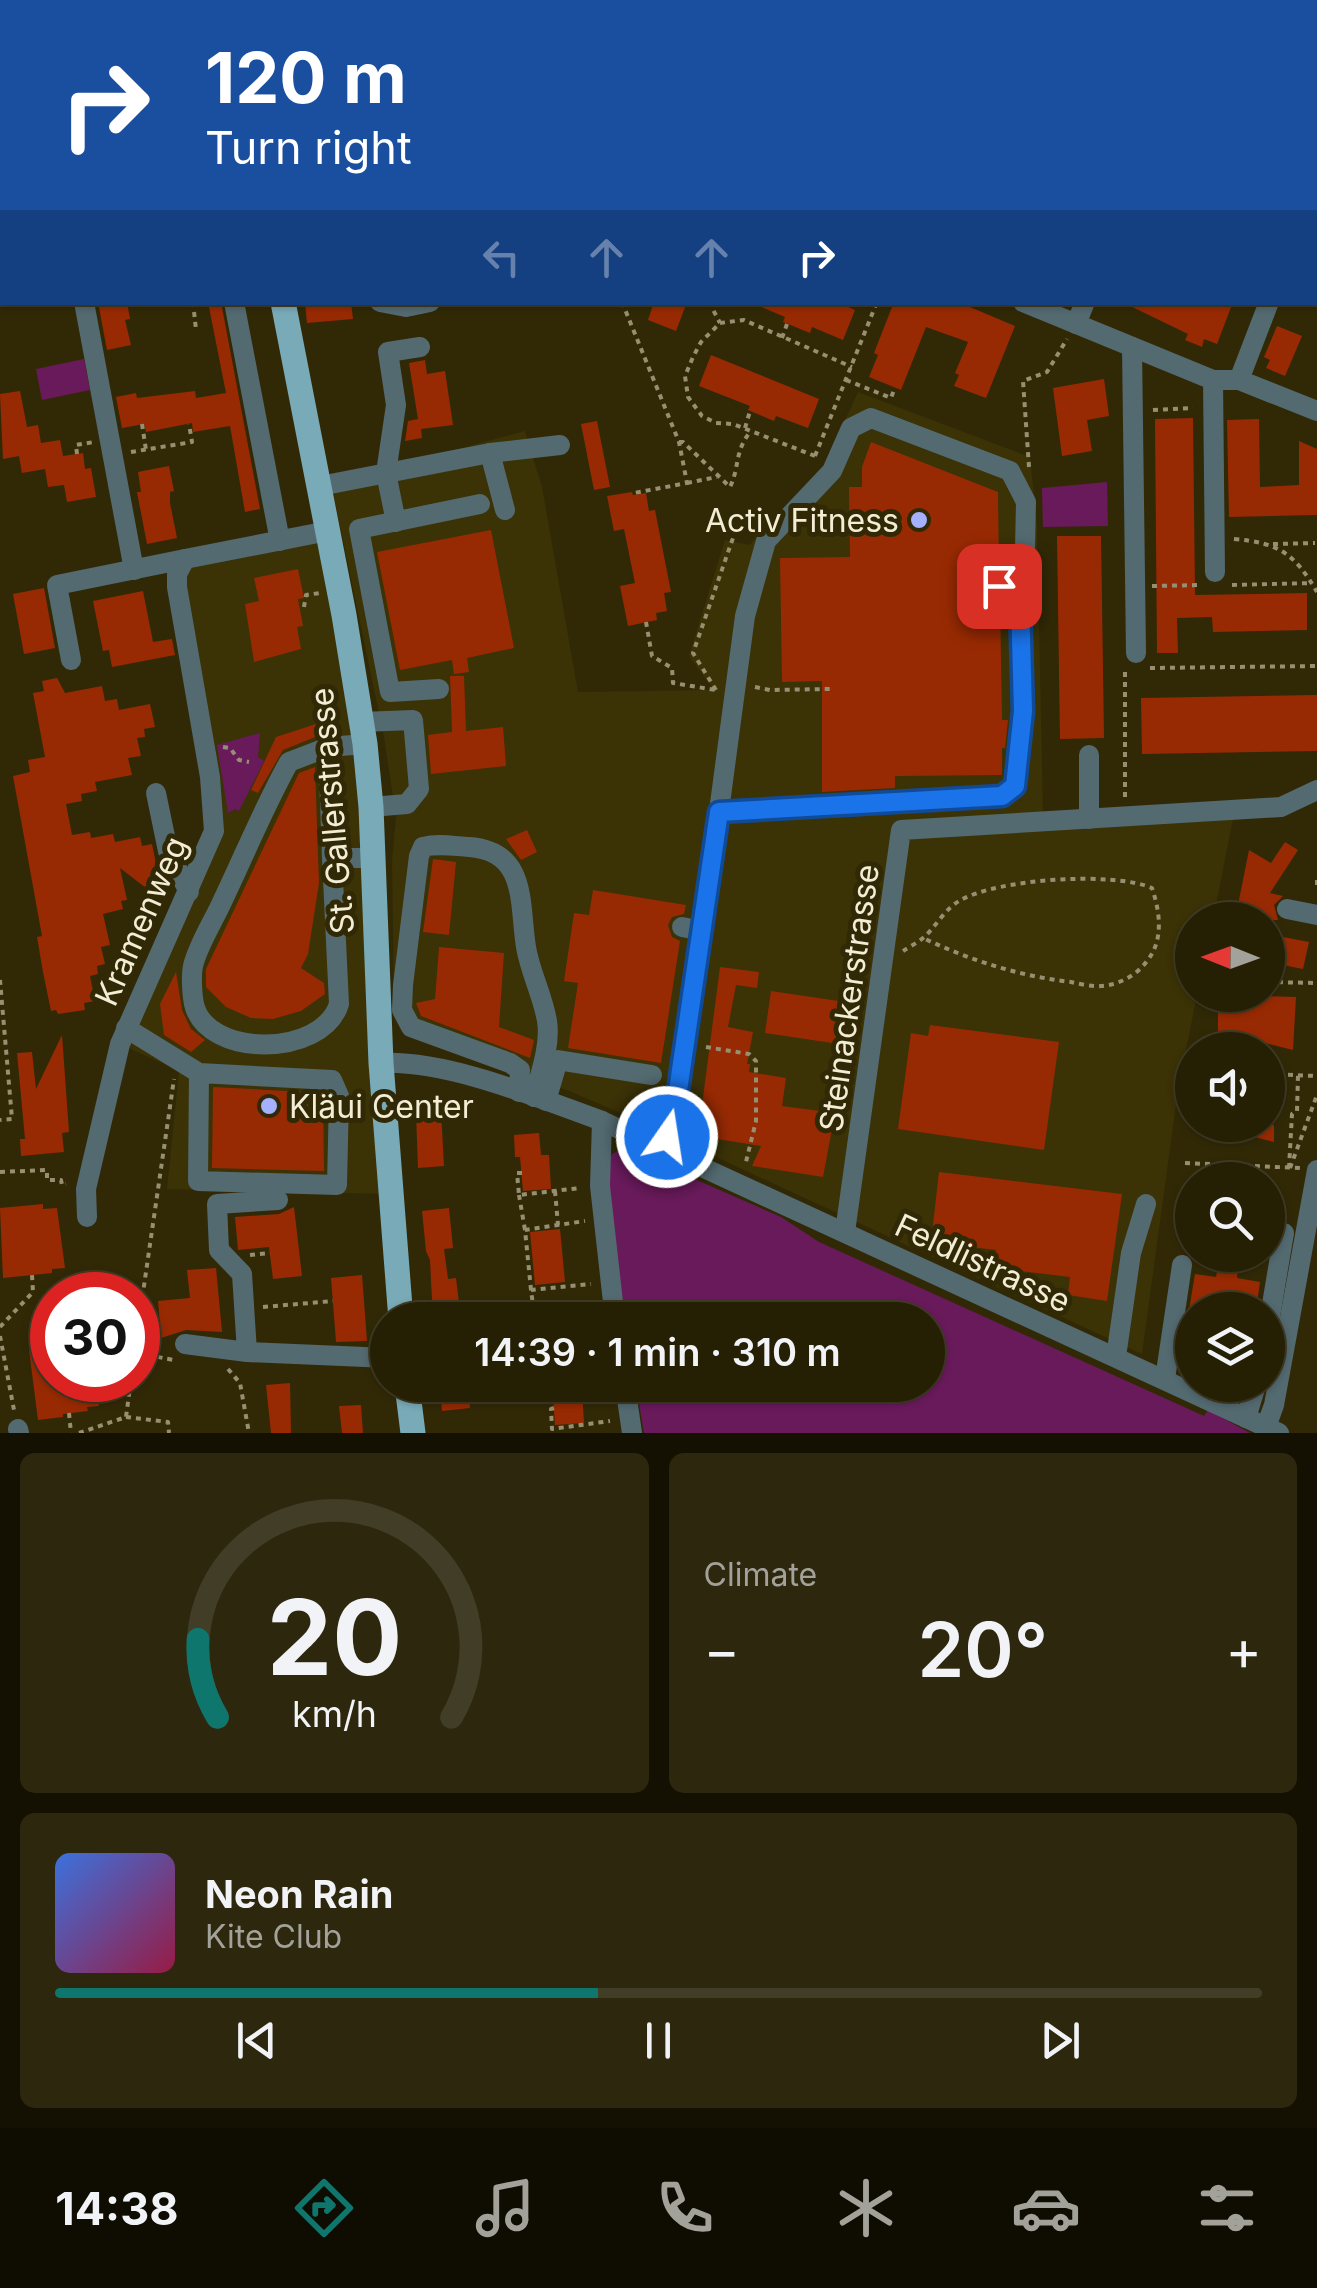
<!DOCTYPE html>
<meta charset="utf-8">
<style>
body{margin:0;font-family:Inter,sans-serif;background:#2d270e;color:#f1f3f6;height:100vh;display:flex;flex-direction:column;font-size:38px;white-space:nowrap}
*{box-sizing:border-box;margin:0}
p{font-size:32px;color:#a3a29a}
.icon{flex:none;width:55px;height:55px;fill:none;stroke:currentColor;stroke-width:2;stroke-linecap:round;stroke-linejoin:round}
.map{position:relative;height:1433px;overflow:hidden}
.drawer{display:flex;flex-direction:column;gap:20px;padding:20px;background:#141102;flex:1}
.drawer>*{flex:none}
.top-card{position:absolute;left:0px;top:0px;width:1318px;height:305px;box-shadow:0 2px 8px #0004,0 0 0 2px #423d26;background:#1a4fa0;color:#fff;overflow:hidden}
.needle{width:65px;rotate:271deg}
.fabs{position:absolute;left:1175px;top:902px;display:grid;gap:20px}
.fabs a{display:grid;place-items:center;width:110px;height:110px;border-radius:50%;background:#251f04;box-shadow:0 2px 8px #0004,0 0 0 2px #423d26;font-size:50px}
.speed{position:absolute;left:30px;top:1272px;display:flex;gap:20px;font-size:50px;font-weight:700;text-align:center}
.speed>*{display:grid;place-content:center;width:130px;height:130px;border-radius:50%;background:#251f04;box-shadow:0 2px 8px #0004,0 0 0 2px #423d26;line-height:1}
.speed .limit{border:15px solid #d22;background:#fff;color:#111}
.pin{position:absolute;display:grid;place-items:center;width:85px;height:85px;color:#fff;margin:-42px;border-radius:20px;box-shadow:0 5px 15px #0006}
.me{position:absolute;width:110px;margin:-55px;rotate:13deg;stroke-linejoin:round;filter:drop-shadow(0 0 8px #0008)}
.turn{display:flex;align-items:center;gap:35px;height:210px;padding:0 40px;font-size:45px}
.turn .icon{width:130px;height:130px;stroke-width:2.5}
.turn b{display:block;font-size:70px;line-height:85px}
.lanes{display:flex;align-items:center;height:95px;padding:0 40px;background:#0003;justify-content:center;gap:50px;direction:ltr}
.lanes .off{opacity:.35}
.big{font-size:75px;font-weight:600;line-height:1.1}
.drawer .tile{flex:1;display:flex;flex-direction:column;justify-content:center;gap:15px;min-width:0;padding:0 35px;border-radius:15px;background:#2d270e}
.drawer .dial{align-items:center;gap:0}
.dial svg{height:260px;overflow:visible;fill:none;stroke:#423d26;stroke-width:7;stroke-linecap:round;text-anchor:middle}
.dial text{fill:#f1f3f6;stroke:none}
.song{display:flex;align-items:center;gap:30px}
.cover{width:120px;height:120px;border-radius:15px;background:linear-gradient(135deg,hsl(220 70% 55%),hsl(340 70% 35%))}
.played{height:10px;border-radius:5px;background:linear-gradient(90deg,#0f766e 45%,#423d26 45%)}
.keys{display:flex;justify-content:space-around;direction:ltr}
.heat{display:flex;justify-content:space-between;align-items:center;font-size:55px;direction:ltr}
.drawer .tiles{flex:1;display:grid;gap:20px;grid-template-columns:1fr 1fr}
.tile:last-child{grid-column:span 2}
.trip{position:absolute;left:370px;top:1302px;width:575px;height:100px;border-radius:50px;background:#251f04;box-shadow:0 2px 8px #0004,0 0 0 2px #423d26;font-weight:600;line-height:100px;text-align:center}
.tab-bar{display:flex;height:160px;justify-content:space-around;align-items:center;background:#0f0c02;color:#a3a29a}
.tab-bar .icon{width:70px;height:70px}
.tab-bar .on{color:#0f766e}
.tab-bar b{font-size:45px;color:#f1f3f6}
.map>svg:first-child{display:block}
.built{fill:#3b3206}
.green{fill:#691a5b}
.building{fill:#982a03}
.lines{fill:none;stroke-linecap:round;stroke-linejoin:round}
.path{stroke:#968f71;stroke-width:4;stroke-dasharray:5 5;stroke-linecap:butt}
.minor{stroke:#536a70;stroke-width:20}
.major{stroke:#79aab7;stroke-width:25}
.route-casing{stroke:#114b97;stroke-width:25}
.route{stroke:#1a73e8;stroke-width:18}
.poi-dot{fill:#a5b1fc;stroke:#312906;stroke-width:4}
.labels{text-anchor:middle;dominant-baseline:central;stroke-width:10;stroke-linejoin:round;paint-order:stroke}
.poi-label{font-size:32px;fill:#f3edd5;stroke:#312906;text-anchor:end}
.street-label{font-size:32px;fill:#f3edd5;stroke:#312906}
</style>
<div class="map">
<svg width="1317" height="1433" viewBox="0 0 1317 1433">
<rect width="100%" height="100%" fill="#312906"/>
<g class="built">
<polygon points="858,392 1030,457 1037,526 1043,814 1233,819 1213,920 1192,920 1192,995 1197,995 1178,1090 1142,1354 623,1114 569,1091 417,1039 394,1007 392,861 396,817 384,737 331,483 525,431 542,487 578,692 714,690 689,656 725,540 750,545 766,523 816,483"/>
<polygon points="328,531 344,615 390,1194 167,1189 179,1071 120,1044 210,846 180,566"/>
</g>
<g class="green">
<polygon points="84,359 90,390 42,400 36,369"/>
<polygon points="1107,482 1108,526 1043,527 1042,488"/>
<polygon points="260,733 258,757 264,761 239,811 235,809 228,813 217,745"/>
<polygon points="624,1148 781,1217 819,1242 1204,1416 1208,1410 1250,1433 644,1433 636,1385 928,1385 928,1320 625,1320 613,1250 608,1161 612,1154"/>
</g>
<g class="building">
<polygon points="98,302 127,302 130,319 125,320 131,345 107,350"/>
<polygon points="208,302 221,302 260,509 245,512 230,426 193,432 192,423 146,432 144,424 122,428 116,397 136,393 137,398 195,391 196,398 226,393"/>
<polygon points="305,302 351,302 353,319 307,323"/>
<polygon points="654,302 687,302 676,331 648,320"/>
<polygon points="837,302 855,310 843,340 812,327 810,333 783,322 785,317 752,303"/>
<polygon points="894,302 958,302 1015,326 986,398 954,386 959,375 955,373 968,342 926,327 901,390 869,377 878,355 874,353"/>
<polygon points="1122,302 1233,302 1217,344 1204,339 1202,347 1185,340 1188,334"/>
<polygon points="1277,326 1302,336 1285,376 1266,368 1270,360 1264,357"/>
<polygon points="711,355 819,399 808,428 776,416 774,421 748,410 750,406 699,386"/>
<polygon points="425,360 427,374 445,371 453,425 421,429 422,438 405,441 408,421 418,419 409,363"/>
<polygon points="1104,379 1109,416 1087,420 1092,451 1062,456 1053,388"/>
<polygon points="20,391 27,427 38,425 41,443 60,440 63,456 83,453 85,469 91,468 96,497 67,502 64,485 48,487 45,469 22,473 19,456 3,459 0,394"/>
<polygon points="1193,418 1195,595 1307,593 1307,630 1213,632 1212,617 1177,618 1178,653 1157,653 1155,419"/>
<polygon points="1259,419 1260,487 1299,485 1299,441 1317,449 1317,515 1229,517 1227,420"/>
<polygon points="597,421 610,487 594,490 581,424"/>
<polygon points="871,442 998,492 999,572 989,577 985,585 990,596 1000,600 1002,720 1008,720 1005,748 1002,748 1002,775 895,776 895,788 822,792 822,681 782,682 780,558 850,557 849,487 862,487 862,467"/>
<polygon points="169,466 174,491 170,492 170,503 177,538 147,544 137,492 141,492 138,472"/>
<polygon points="632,492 633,495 646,493 649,511 655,510 671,592 664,593 667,611 656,613 657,620 628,626 620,586 635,583 624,529 614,531 607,496"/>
<polygon points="491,530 514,648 467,658 469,672 454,674 452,660 400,670 377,552"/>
<polygon points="1057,536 1101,536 1104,738 1060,739"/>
<polygon points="298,569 304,598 298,599 303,626 297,627 301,649 254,662 245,604 259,601 254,578"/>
<polygon points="44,588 55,648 24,654 13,594"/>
<polygon points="143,591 153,642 172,639 175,655 112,667 109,650 103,651 93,601"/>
<polygon points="450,676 464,676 466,731 503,727 506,766 431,774 428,735 452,732"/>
<polygon points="57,678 65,693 102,686 105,701 117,699 119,710 150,704 155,727 144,729 145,737 137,738 141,756 128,758 132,775 95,782 97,791 81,794 82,801 66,804 72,835 90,832 91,838 113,834 115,842 140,837 142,846 152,844 161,889 150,891 120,868 127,900 121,901 123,909 103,914 110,945 101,947 105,964 97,966 98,974 90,976 95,1001 84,1003 85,1010 58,1014 56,1010 51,1011 43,972 37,937 42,936 13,776 30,772 28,760 45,757 33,693 44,691 42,681"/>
<polygon points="1317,695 1317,751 1142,754 1141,698"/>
<polygon points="316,724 320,735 283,750 258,793 251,790 276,737"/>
<polygon points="315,767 319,883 308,954 301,968 324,983 325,994 301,1011 273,1019 251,1018 226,1007 206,987 206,969 299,773"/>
<polygon points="527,830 537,852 521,860 506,839"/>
<polygon points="1285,842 1298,850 1270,893 1283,896 1274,905 1278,920 1235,920 1249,850 1271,863"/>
<polygon points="433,859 456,862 449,935 423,932"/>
<polygon points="593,890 686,905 684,914 672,917 668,925 672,937 680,941 661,1063 568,1048 578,983 564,981 574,913 589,915"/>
<polygon points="1268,934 1309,942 1303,969 1268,962"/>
<polygon points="439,947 504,953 499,1027 534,1040 530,1058 421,1016 416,1003 435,999"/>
<polygon points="720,967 759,972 757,988 736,985 728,1027 753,1032 747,1064 750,1064 749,1072 786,1078 782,1106 835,1113 823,1177 752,1166 761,1146 698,1136"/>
<polygon points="176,972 182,1010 191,1029 205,1040 191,1052 164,1035 160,1004"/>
<polygon points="771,991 852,1003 847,1034 840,1032 839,1044 765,1033"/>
<polygon points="1218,995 1296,997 1293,1050 1265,1043 1265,1049 1218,1031"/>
<polygon points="930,1025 1059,1042 1044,1150 898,1129 911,1033 928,1036"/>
<polygon points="62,1035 69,1132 62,1133 64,1152 21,1156 20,1139 25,1139 17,1053 32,1052 36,1089"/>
<polygon points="213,1087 323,1093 324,1171 212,1168"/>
<polygon points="441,1111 444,1166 418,1168 416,1113"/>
<polygon points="1227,1125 1274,1125 1274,1142 1227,1130"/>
<polygon points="539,1133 541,1155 549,1155 551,1189 523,1191 520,1157 515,1157 514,1135"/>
<polygon points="939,1172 1122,1194 1107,1301 1068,1295 1070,1277 994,1268 996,1250 931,1242"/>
<polygon points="43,1204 43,1209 57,1208 65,1268 52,1269 52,1273 3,1278 0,1208"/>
<polygon points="294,1207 302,1276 273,1279 269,1247 238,1250 235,1217 279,1214"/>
<polygon points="449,1208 453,1248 444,1249 448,1279 456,1278 461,1320 433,1320 430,1260 426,1251 422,1211"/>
<polygon points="560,1229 565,1282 535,1285 530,1232"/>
<polygon points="1218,1266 1238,1269 1237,1278 1260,1282 1256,1310 1189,1310 1195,1274 1216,1277"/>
<polygon points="216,1268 222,1332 186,1330 161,1338 158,1301 190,1298 187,1270"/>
<polygon points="362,1275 367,1341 336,1342 331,1278"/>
<polygon points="52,1348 52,1380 96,1380 99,1406 87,1407 88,1411 63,1414 63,1417 38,1420 29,1350"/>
<polygon points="290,1383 291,1433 271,1433 266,1385"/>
<polygon points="440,1385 468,1385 470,1408 442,1411"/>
<polygon points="552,1385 577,1385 577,1389 582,1390 584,1423 555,1425"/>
<polygon points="361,1405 363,1433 342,1433 339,1406"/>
</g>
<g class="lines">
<g class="path">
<polyline points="767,0 772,2"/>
<polyline points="0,160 2,160"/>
<polyline points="193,302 196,330"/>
<polyline points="622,302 679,442 687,483 634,493"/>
<polyline points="709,302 720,323"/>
<polyline points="782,338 787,324"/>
<polyline points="846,380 891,398 894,390"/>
<polyline points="1153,410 1193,408"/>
<polyline points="142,424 146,450"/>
<polyline points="745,428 750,411"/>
<path d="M679,442H683L730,487C740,466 734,453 750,432"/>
<polyline points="131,452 192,442 189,424"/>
<polyline points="77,454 76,445 94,442"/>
<polyline points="815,456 733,424 716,423 702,416 688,397 685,376 693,357 701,342 720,323 744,320 852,367"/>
<polyline points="815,456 877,302"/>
<polyline points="1029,467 1023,381 1047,372 1067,339"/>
<polyline points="687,483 717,477"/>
<path d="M1234,539C1279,543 1294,553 1317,592"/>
<polyline points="1273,544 1315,543"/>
<polyline points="1232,585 1312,583"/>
<polyline points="1152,586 1202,585"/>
<polyline points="304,607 306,595 320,593"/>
<polyline points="646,622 652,656 672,668 673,683 716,690"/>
<polyline points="1150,668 1317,666"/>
<polyline points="755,687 770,690 830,689"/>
<polyline points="716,690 693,653 734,535 764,513"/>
<polyline points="223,747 230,748 239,760 249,762"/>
<polyline points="1125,797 1125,669"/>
<polyline points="1317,880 1317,886"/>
<path d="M903,951C909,947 917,943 923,938C936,927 945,908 961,900C998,879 1112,871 1152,888C1160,912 1164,940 1147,961C1137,975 1119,985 1101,986C1092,987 1080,984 1071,982C1018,976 970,960 923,938"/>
<polyline points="0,980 12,1119 0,1120"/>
<polyline points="1268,982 1317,983"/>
<polyline points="1254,996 1254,995"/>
<polyline points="706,1047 749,1054 756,1061 756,1121 745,1166"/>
<polyline points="1268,1074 1317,1076"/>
<polyline points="639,1120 642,1095"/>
<polyline points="1185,1163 1300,1168"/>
<polyline points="1289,1168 1292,1114 1297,1111 1298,1075"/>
<polyline points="1290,1168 1317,1095"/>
<polyline points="0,1172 47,1170 47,1180 61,1180 62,1185 66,1184"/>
<polyline points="522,1173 517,1173 519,1195 580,1188"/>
<polyline points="1220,1179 1221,1164"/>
<polyline points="555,1191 558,1225"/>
<polyline points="519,1195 525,1230"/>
<polyline points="250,1255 270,1253"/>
<polyline points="531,1290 525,1230 585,1221"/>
<polyline points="263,1307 333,1301"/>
<polyline points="535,1320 531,1290 591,1284"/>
<polyline points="0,1327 33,1292 32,1275"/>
<polyline points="138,1327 174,1079"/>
<polyline points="0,1336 14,1410"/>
<path d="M138,1336C143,1355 156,1357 174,1360"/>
<polyline points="138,1356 142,1347"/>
<polyline points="228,1369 240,1383 249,1433"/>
<polyline points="554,1408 551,1409 552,1429 610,1421"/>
<polyline points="69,1413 71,1433"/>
<polyline points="126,1417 168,1422 169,1433"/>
<polyline points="79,1433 126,1417 131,1380"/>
</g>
<g class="minor">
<polyline points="221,0 221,2"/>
<polyline points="244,0 275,1"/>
<polyline points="75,2 75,0"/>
<polyline points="322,2 322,0"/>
<polyline points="554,2 555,0"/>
<polyline points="679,2 680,0"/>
<polyline points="955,2 956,0"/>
<polyline points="1046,2 1047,0"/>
<polyline points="1315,185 1317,181"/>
<polyline points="1315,242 1317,243"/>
<polyline points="84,302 134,570"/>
<polyline points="234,302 280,541"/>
<polyline points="380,302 406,307 430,302"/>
<polyline points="1023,302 1213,380 1239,380 1317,411"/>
<polyline points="1076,324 1085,302"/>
<polyline points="1132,347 1136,653"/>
<polyline points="1213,380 1215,572"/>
<polyline points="1239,380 1269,302"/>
<polyline points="490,453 505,510"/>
<polyline points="320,486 490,453 560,445"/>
<polyline points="396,522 386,473 396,405 388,352 420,347"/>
<polyline points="71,660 57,585 185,559"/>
<polyline points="439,689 390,692 359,529 480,504"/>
<polyline points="361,722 413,720 419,789 407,804 371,807"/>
<path d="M365,744L328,747L289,762C264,807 244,856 222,902C213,922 198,945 193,966C191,975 192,994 194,1004C206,1058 322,1058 339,1004L332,858H373"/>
<polyline points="328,747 332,858"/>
<polyline points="156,793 168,851 189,892"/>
<polyline points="719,811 1002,796 1015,785 1023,711 1021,603 1014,588 999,586"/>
<polyline points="1089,819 1089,755"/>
<polyline points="1287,909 1317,915"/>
<polyline points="682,927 703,931"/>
<polyline points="126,1028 199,1073 332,1080 339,1096 337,1185 198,1181 199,1073"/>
<path d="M381,1063C448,1060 538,1098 602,1121L1279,1433"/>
<path d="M519,1092L520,1070L510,1063L411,1027L402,1010L403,985L419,856L423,847C438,843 453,846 469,847C528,851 519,904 526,947C530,972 543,996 547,1021C551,1044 540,1075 534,1097"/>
<polyline points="546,1101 558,1060 652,1075"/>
<polyline points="602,1121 600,1186 615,1320"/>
<polyline points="660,1149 667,1137 676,1104 703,931 745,616 766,541 832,471 851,428 871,418 1010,471 1026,502 1025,549"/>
<polyline points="87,1217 86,1189 120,1044 214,831 210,777 177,587 177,574 185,559 328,531"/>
<polyline points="845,1232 901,830 1281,807 1317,790"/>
<polyline points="1268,1328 1284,1233"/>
<polyline points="1171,1342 1192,1351"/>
<polyline points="185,1344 247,1352 388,1358"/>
<polyline points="247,1352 242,1274 219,1250 217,1204 278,1200"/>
<polyline points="1116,1357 1131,1253 1146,1204"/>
<polyline points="1165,1379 1182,1265"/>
<polyline points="625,1385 632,1433"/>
<polyline points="1246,1418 1256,1385"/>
<polyline points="1266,1427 1274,1405 1317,1170"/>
<polyline points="18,1429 19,1433"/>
</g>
<g class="major">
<polyline points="275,2 275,0"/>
<polyline points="283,302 344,615 365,744 371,807 381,1063 401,1320"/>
<polyline points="407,1385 413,1433"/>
</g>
</g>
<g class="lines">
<defs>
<polyline id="route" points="667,1137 676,1104 719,812 1002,796 1015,786 1023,711 1020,603 1014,588 999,586"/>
</defs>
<use href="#route" class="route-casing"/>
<use href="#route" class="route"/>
</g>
<g class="poi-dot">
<circle cx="919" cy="520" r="10"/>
<circle cx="269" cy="1106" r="10"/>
</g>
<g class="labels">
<g class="poi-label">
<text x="899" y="520">Activ Fitness</text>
<text x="289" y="1106" text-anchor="start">Kläui Center</text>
</g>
<g class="street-label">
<text transform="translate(332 811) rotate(-95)">St. Gallerstrasse</text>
<text transform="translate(141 921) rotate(-66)">Kramenweg</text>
<text transform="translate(849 998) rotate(-82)">Steinackerstrasse</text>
<text transform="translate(983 1263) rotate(25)">Feldlistrasse</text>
</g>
</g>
</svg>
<div class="fabs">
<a><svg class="needle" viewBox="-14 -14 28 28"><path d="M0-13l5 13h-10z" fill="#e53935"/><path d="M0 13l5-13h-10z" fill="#a3a29a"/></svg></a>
<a><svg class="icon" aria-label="sound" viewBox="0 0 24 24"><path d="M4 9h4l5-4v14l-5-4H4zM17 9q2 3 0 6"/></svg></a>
<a><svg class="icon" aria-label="search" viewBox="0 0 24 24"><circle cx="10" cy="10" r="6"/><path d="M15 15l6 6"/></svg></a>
<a><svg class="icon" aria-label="layers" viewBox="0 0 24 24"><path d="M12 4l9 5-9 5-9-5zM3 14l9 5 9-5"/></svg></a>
</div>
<div class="speed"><div class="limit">30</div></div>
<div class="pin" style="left:999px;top:586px;background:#d93025"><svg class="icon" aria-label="arrive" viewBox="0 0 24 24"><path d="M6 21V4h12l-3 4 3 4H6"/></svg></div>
<svg class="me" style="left:667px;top:1137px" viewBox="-20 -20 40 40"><circle r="17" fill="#1a73e8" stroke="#fff" stroke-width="3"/><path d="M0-11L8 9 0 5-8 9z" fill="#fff"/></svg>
<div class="trip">14:39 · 1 min · 310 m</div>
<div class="top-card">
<div class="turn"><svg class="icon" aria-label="right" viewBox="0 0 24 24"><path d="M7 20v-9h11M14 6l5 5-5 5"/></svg><div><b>120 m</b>Turn right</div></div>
<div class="lanes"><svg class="icon off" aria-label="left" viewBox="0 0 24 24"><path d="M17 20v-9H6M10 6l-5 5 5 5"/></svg><svg class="icon off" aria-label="ahead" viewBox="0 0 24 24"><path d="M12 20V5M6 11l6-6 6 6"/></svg><svg class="icon off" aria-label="ahead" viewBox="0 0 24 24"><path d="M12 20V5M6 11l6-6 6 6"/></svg><svg class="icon" aria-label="right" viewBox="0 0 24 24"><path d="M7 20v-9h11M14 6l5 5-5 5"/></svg></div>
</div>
</div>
<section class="drawer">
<div class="tiles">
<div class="tile dial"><svg viewBox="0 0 100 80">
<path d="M14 69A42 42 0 1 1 86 69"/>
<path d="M14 69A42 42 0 0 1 8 45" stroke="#0f766e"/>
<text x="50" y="56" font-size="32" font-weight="700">20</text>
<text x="50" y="72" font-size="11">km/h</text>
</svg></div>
<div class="tile"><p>Climate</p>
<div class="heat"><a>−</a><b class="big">20°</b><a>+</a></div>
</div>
<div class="tile">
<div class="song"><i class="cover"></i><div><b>Neon Rain</b><p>Kite Club</p></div></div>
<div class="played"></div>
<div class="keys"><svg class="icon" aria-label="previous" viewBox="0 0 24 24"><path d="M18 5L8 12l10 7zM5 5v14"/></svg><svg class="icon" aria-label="pause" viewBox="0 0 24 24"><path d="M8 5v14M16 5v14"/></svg><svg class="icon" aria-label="next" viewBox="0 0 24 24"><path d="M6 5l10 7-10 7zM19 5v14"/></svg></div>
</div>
</div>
</section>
<nav class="tab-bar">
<b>14:38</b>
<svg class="icon on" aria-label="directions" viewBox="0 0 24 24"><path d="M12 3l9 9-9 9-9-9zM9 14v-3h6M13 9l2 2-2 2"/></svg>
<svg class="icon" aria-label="music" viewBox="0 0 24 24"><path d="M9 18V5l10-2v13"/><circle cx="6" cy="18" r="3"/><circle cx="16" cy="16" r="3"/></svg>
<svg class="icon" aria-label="phone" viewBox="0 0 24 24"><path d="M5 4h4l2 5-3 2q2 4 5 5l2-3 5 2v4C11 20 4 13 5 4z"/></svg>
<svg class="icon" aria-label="climate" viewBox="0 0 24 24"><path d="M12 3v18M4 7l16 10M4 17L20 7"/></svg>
<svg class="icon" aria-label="car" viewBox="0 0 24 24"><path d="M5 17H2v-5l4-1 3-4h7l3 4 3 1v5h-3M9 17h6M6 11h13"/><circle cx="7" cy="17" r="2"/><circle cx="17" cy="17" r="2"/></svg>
<svg class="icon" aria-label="filters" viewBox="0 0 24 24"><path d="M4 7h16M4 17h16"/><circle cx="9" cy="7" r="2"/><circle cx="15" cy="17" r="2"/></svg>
</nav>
